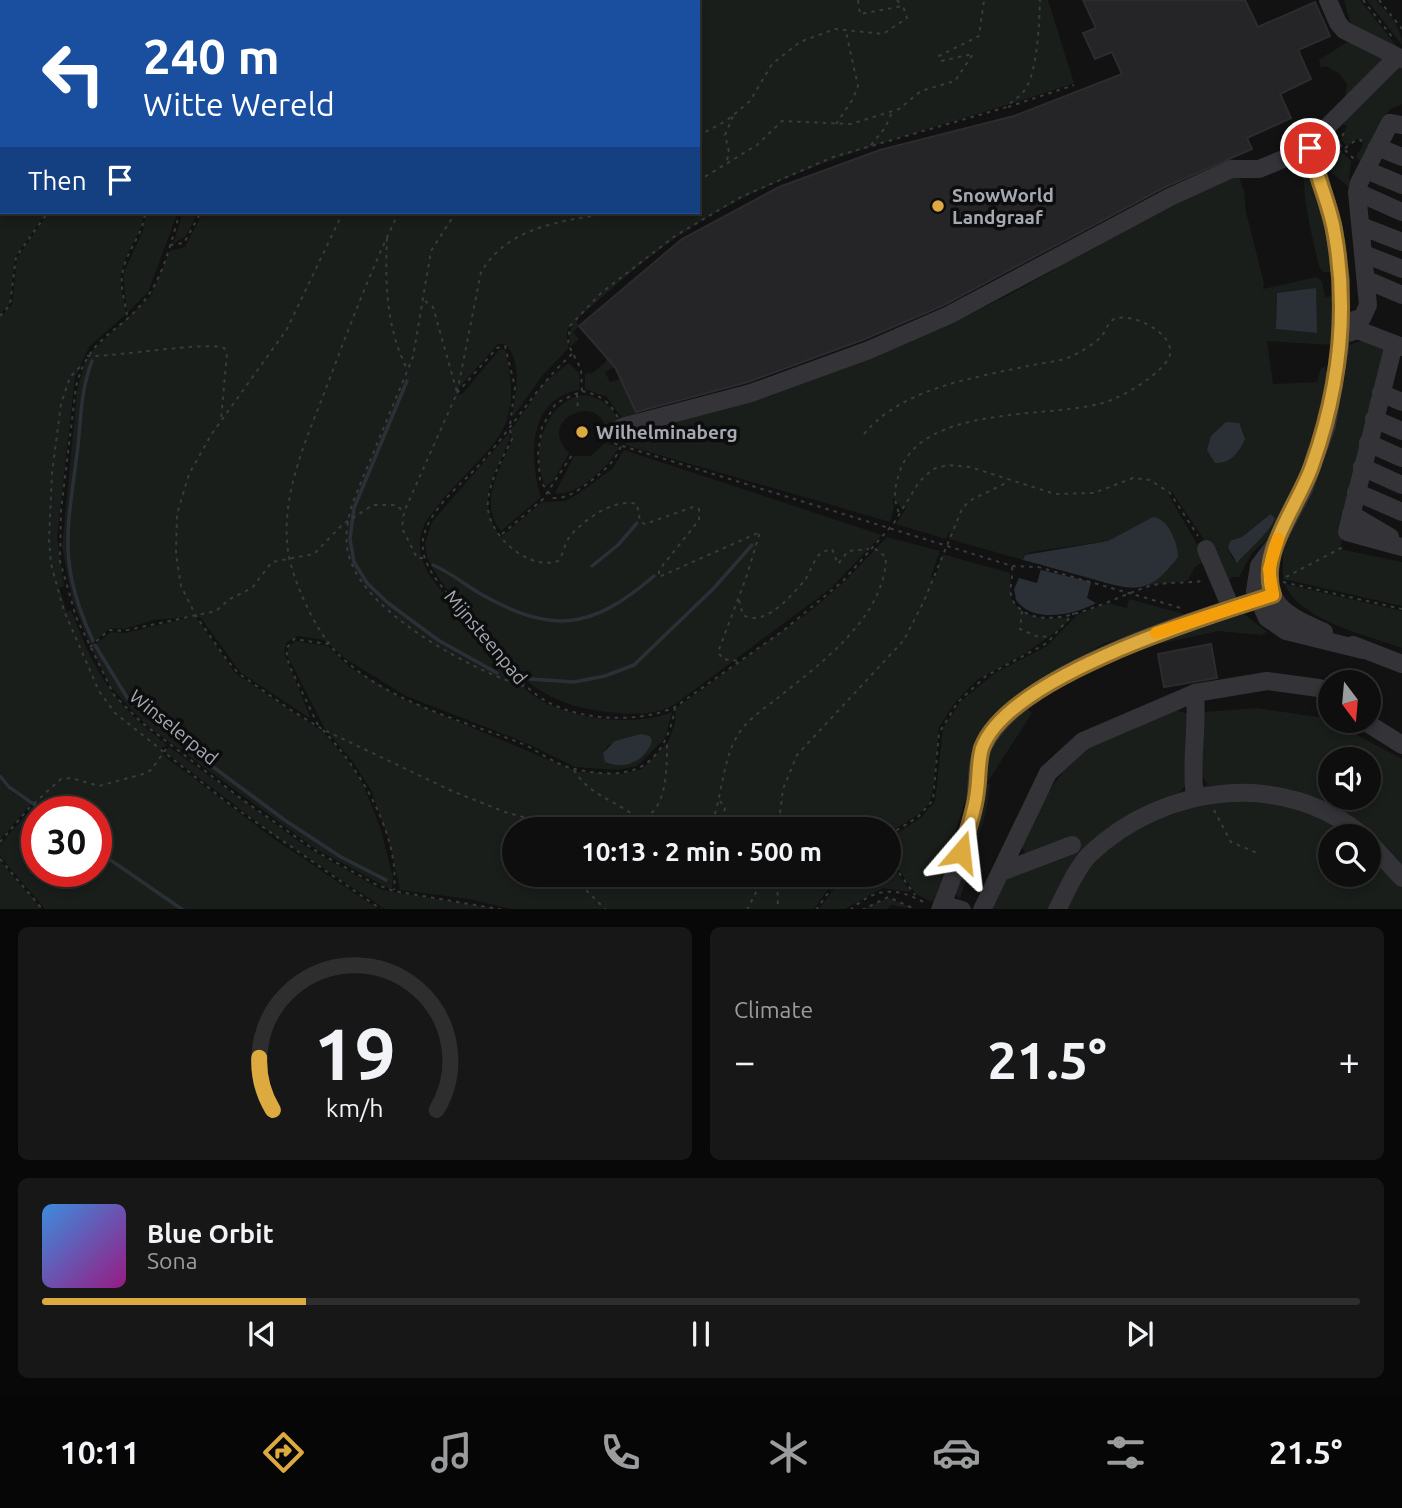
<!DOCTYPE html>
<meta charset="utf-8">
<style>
body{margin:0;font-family:Ubuntu,sans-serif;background:#171717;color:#f1f3f6;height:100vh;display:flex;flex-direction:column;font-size:26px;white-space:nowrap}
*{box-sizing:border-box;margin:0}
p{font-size:23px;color:#9b9c9e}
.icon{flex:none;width:38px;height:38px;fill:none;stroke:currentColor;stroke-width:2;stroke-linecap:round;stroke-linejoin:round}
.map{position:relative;height:909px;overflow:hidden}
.panel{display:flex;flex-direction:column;gap:18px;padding:18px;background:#080808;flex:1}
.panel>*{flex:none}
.hud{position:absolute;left:0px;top:0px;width:700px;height:214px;box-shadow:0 4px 10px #0003,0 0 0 2px #2e2e2e;background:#1a4fa0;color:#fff;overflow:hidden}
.needle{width:46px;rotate:164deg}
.buttons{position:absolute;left:1318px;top:670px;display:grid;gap:14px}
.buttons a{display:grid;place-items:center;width:63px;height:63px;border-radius:50%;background:#0e0e0e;box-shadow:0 4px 10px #0003,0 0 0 2px #2e2e2e;font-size:35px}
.speed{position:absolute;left:21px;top:796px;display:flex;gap:14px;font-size:35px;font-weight:700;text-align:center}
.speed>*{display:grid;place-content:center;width:91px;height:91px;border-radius:50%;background:#0e0e0e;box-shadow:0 4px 10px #0003,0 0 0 2px #2e2e2e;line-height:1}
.speed .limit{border:10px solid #d22;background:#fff;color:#111}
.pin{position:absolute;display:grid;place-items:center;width:60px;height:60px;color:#fff;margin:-30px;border:4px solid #fff;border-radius:50%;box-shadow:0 2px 7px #0007}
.me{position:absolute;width:77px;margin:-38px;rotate:17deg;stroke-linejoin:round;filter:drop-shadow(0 0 5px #0008)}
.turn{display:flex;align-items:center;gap:24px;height:147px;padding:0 28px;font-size:32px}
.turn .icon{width:91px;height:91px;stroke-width:2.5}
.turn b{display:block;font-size:49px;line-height:60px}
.then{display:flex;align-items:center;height:66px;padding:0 28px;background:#0003;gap:14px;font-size:26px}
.big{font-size:52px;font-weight:600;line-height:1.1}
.panel .tile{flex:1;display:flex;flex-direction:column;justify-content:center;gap:10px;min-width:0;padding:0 24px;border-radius:10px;background:#171717}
.panel .dial{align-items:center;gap:0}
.dial svg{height:182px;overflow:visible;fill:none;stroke:#2e2e2e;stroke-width:7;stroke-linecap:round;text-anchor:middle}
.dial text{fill:#f1f3f6;stroke:none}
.song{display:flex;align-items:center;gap:21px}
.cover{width:84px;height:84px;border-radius:10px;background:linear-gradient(135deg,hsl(210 70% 55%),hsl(310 70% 35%))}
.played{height:7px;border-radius:4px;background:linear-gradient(90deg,#ddaa40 20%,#2e2e2e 20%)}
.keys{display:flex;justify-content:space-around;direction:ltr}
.heat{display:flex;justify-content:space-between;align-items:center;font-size:38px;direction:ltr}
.panel .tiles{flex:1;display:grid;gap:18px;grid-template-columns:1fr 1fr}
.tile:last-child{grid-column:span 2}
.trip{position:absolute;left:502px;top:817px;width:399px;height:70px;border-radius:35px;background:#0e0e0e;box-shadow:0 4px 10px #0003,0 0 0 2px #2e2e2e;font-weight:600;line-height:70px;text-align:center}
.tabs{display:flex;height:112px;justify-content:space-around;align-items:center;background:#060606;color:#9b9c9e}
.tabs .icon{width:49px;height:49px}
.tabs .on{color:#ddaa40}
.tabs b{font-size:32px;color:#f1f3f6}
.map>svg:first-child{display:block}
.green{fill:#191e1a;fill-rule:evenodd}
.water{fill:#2a3036}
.pier{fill:#121213}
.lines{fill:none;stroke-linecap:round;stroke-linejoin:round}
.stream{stroke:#2a3036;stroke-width:3.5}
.building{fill:#252527;stroke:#2c2c2f;stroke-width:2}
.path{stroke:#3a3b3f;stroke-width:2;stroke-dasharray:3.5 5;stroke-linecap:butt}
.minor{stroke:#343438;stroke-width:18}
.route-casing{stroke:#906e2a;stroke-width:18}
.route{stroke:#ddaa40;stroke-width:12}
.slow{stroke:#f59e0b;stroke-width:12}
.poi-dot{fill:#ddaa40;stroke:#0d0d0e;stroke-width:2.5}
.labels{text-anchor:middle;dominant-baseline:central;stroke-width:7;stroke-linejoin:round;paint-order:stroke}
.poi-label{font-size:19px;font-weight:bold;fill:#a5a9b2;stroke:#0d0d0e;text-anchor:start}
.street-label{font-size:19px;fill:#a5a9b2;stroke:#0d0d0e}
</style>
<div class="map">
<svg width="1402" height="910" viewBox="0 0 1402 910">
<rect width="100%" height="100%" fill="#121213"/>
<g class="green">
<polygon points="329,0 558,0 327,2"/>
<path d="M566,0H1048L1074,83C955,125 826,150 715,213C665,241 619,282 576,320L579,326L573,332L579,339L570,347L569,334L573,323C565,329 566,339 569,348L542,376L512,418C515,397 524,359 504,344H498L457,390L458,395L463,393L500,349L505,350C527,436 487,445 439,504C430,515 421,526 420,541C418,567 438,586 453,605C474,635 501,670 530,693C563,719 634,728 672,712L665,738L637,766L618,770L575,767L524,742L406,696L346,659L324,640L298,636L287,642L284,653L311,719L241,673L200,617H196L235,673L323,732L350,763L363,784L380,827L393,877L392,888H388L316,849L145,724L111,687L91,648L111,632L125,633L192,617L154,620L124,629L110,628L90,645L72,599L62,547L77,392L84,364L93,350L150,297L170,251L185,247L203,212H698V2ZM637,735L651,737L648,750L618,766L607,764L605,749L609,745Z"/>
<polygon points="1344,0 1360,0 1397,47 1352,28"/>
<path d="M1367,0H1376C1388,14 1402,26 1402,45Z"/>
<polygon points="1349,41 1382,58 1382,63 1349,98 1345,95 1347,85 1340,74 1326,66 1321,68 1319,60"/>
<polygon points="1402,66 1402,104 1389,110 1364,165 1356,156 1363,146 1362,140 1356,139 1347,146 1341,140 1347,126 1343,124 1331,130 1395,68"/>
<polygon points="0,88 2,212 47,212 15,257 10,304 0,314"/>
<polygon points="1326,135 1335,145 1330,153 1333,158 1343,153 1351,161 1349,178 1352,190 1319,161 1316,152"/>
<path d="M1307,157L1322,206L1333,272H1323L1319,266C1313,240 1297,178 1307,157Z"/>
<path d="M1238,175L1244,191L1246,212L1264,283L1263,289L1317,277L1322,282L1325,297L1335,296L1332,345L1267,341L1273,384L1317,382L1321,368L1325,367L1328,373L1317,428L1298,481L1270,537L1252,553L1239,577H1232L1226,585L1223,576L1225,571L1218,556L1209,547L1172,492H1168L1171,499L1206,560L1195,567L1187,581L1148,585L1172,565L1153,517L1108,541L1032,552L1025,555L1023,560L949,539L950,530L946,539L896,524L907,507L901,508L895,499L892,498L894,507L890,522L625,445L628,434L642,428L646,432L661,423L943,326L1007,296L1054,270L1065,259L1113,233ZM1277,293L1317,333L1276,328ZM1269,514L1275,518C1265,535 1250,545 1239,561L1233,559L1228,548L1230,541L1242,537Z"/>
<path d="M49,212H144C143,234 127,248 122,269C118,283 124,300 126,314L89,347L75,378L57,538L64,586L59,588L67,612L71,610C96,675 112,702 167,745L160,749L167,758L273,838L378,909H45L0,856V845L36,803L12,788L0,773V317L12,305L17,258ZM37,812H96V872H37Z"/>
<polygon points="146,212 178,212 148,292 127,313 123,274 143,231"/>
<polygon points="183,212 198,212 186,236 173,244"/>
<polygon points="1366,339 1386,350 1340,549 1402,562 1402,606 1283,579 1283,547 1346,346"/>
<polygon points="606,356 615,367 605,372 610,382 621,379 638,416 625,423 607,397 585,389 585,374 592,373 606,362"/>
<path d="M569,363L579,373L580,389C571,392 561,395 554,401C528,421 532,470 541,497L501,531C477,501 501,470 512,439L511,430L545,382Z"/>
<path d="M585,395C609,399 624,419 620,443L606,439C610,388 532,416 569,453L554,480L546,486C528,455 546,398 585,395Z"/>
<path d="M509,433L510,438C496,475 473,500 501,537L542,502L565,501L578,494L612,469L624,450L882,535L830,589L674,705C656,714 637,715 617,713C538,707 513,672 467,614C454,597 435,577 427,557L425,543L432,522Z"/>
<path d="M605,443L619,447C610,465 576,498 555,493L574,456H591Z"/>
<path d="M887,537L940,551L931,577L935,578L942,554L1010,573L1011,598C1022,619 1049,622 1070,616L1064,626L1026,653L977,680L956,701L939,727L934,782L930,802L919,814L889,833V830H514V875H838L814,909H511L469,899L400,890L389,841L371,790L353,762L325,729L288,657V648L295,641L328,646L348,666L401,698L578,772L621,774L642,769L668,742L675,723L676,708L813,609L846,580Z"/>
<path d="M1285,584L1402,611V648C1367,635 1300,621 1285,584Z"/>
<polygon points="1129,599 1191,616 1105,643 1044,678 992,717 974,747 967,795 937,893 932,902 916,894 889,856 889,838 921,818 935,801 943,728 961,701 995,673 1047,646 1078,614 1108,603 1127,608"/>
<polygon points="1244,614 1267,632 1261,635 1218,631 1141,648 1195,627"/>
<polygon points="1026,708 1032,713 987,783 990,785 986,812 960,899 953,891 985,761 992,743"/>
<path d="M1256,708L1325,718L1402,759V909L988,910L1004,881L1013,876L1027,856L1021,845C1039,809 1058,765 1094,745C1119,730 1148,721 1175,710L1191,715L1185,786L1180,792L1210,784L1206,783L1198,764L1204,712ZM1330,760H1368V798H1330ZM1330,836H1368V875H1330Z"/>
<polygon points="169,747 311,850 382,890 496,909 385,909 274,835 165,752"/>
<polygon points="0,779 12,792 31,804 0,840"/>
<polygon points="0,861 42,909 0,909"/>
<polygon points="889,863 911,892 883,888 845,909 819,909 844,875 889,875"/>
<polygon points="888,898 915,909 891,905 887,909 864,909"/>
</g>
<g class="water">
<polygon points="1316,288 1317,333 1276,329 1277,293"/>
<path d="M1226,422L1239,423L1245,439C1238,453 1232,463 1215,463L1207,450L1211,436Z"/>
<path d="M1270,514L1275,518C1273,529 1246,552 1237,563L1228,548L1230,541L1242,537Z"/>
<path d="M1153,517C1168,518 1178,543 1178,557C1148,596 1136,591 1092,579L1087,598L1096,603C1074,615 1033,624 1016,600L1014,589L1019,578L1037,583L1042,565L1023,560L1025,555L1108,541Z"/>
<path d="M641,734L650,736L652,741C646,761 623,771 605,762L603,753L615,741Z"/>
</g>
<polygon class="pier" points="1038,564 1096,580 1095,583 1037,569"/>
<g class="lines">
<g class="stream">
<path d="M92,361C81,389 81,416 78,446C68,529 56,560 93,641"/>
<polyline points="407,381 354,508 350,539 354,562 367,583 388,603 438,640 497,673"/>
<path d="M433,565C450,572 464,584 479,593C551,634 590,631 654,576"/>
<polyline points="592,566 618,545 637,523"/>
<polyline points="95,645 128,699 170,735 286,821 341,857 386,880"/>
<polyline points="530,679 574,682 605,676 634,665 714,588 752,545"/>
<polyline points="0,776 9,787 45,812"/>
<polyline points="96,850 183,910"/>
</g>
</g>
<g class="building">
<polygon points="1083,0 1245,0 1258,27 1315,2 1330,36 1298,50 1311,79 1280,94 1291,118 1247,138 1252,149 1165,187 944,305 865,339 748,382 636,412 615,367 579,326 682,239 779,187 880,150 1014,116 1122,74 1112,52 1095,59 1083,33 1096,28"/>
<polygon points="1211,644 1217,678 1164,687 1158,654"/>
</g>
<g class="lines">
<g class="path">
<polyline points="30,0 30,2"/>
<polyline points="110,0 110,2"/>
<polyline points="149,0 150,2"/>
<polyline points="897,0 902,6"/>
<polyline points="1363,0 1393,38"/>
<polyline points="1379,0 1402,29"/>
<polyline points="89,2 89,0"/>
<polyline points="323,2 325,0"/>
<polyline points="561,2 561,0"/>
<polyline points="0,87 2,87"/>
<polyline points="1008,107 1074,85"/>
<polyline points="836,124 853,99 858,86 846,32"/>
<polyline points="1344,133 1332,152 1333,157 1356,140 1361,140 1361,146"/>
<polyline points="698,136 726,121 750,101 772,64 800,42 835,29 883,34 907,18 903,6 860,14 858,0"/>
<polyline points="1339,144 1355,160"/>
<polyline points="871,145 885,128 892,112"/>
<polyline points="727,160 729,152 725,135 733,116"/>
<polyline points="698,181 757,145 782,121 851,124 899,109 921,91 955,81 973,54 941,61 939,56 979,36 984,0"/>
<path d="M180,212C172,238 165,271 149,294C123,334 89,332 76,387L61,511L60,561L76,617L114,695L141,722L243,800L319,853L375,884L394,891L504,910"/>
<polyline points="343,212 287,329 211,435 189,474 177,514 176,554 181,586 196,616 227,660 238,673 291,710 322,729 452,791 505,812 534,820 551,830"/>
<path d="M399,212C372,267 350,325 328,383C308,436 280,493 288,551C292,580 317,634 338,654C386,701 457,719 518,742C537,749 554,765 575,769C592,773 616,776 633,770C659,762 671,733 675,708"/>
<path d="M456,212L431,251L413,357L352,504C347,524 343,542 351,562C371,616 473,671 526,687"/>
<path d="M387,238C385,283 386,327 407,369"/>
<polyline points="170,245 184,243 201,212"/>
<polyline points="425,301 433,307 457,392"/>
<path d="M127,315C125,301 119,284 123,270C128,248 144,234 145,212"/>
<polyline points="0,316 10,305 16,257 48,212"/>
<path d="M572,354C538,385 516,422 487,456C468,480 428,507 423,540C420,565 441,585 456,604C478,633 504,668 533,692C567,721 636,725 675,707L784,630L843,581L894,523L919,482L933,469L948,465L970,467L1055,494L1094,493L1133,478L1150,480L1170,493L1198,536"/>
<path d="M87,356C116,357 206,341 224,348L227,353L221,420"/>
<polyline points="80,367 70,377 61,404 52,473 49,540 51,564 64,611 99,691 115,713 224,800 382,910"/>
<path d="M582,391L581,369L568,344L570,326L601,293L675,236L741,197L833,157L1007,107C1013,99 1021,97 1026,88C1038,68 1039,23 1040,0"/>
<path d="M582,391C596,394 606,399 614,411C634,440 616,462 592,480C580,489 568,499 553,498L540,481L538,453L542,427L556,403Z"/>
<polyline points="457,393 497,348 505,346 515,387 510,425"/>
<polyline points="577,394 578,411"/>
<path d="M510,430L512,439C503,457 490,480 488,501C484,532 528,572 558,561C564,554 564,544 570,536C585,519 614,498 637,504L640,521L645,524L693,507L699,509V520L659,570V577L760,532L746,578L718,652L723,659L739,661"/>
<path d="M864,434C902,388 973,378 1028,366C1041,363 1057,362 1070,357C1079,353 1094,344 1101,337C1107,330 1108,319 1118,318C1135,315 1166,330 1170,348C1172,357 1165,364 1159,370C1144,384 1119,399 1099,404C1046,418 919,405 899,474C894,490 893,500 900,515"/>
<polyline points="606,441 1012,566 1038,567 1181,608"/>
<polyline points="502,534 543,499 572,455"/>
<path d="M423,558H417L402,528L404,512L457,393L481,272C510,224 566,221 616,212"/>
<path d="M1012,567C1014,579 1006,593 1015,604C1046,641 1118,593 1154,585C1169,582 1187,583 1203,581"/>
<polyline points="1286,577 1343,547"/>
<polyline points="1283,582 1402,609"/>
<path d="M739,600L743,615C765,628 792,595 805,580C811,571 814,558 822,552L832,549L838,564L848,551L869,549"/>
<polyline points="1022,611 1020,629 1036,636 1050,637"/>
<polyline points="90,647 109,630 123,631 216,611 230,599 252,588 272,562 314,554 343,524 373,505 396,505 403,511"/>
<polyline points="318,725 289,665 286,649 294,639 328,644"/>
<path d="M323,730C359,768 400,834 394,890"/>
<path d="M574,770C591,800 630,803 648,830"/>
<polyline points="720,801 725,808 722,824 724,830"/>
<polyline points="1214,810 1231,842 1257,853"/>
<path d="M644,817C668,810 667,762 667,741"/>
<polyline points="665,830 676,825 679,830"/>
<path d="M709,830C723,799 721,761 739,733C749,718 765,708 779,697C821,663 885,617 886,557L874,548"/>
<polyline points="778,830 783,789 797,755 904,640 924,601 962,509 969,501 1008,482"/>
<polyline points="889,835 918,817 933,800 939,733 958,702 986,676 1047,643 1074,613"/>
<polyline points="0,842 30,807 61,779 71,778 99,786 143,774 151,770 169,745"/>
<polyline points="0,859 43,910"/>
<polyline points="889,859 915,895"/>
<polyline points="582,875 582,886 606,910"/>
<polyline points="635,875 658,880 674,875"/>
<polyline points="777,875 778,910"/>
<polyline points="747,910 765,875"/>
<polyline points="816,910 841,875"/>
<path d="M850,910C876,888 895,886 925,903"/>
<polyline points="862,910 888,897 917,910"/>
</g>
<g class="minor">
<polyline points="1328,0 1338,23 1344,30 1402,59"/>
<polyline points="1377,147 1402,157"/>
<polyline points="1366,170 1402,185"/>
<polyline points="1357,192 1402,212"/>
<polyline points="1361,226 1402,242"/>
<polyline points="1364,254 1402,269"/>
<polyline points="1367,280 1402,295"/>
<polyline points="1342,323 1362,318 1368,305 1357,192 1359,183 1390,123 1402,125"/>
<polyline points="1342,335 1358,330 1402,347"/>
<polyline points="1394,344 1347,532 1402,547"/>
<polyline points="1381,393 1402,402"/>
<polyline points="1374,419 1402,431"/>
<polyline points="622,427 751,393 869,350 949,315 1170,197 1231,169 1259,169 1310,148"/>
<polyline points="1368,443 1402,458"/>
<polyline points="1362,467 1402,485"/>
<polyline points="1356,492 1402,512"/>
<polyline points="1351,514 1390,537"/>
<polyline points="1206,549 1231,608"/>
<path d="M1271,556C1261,604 1286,615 1324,632"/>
<polyline points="1353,645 1402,664"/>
<polyline points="1363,650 1286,631 1267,618 1255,591 1259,566 1274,546 1304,489 1327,425 1340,347 1341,280 1334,229 1310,144 1397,57"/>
<polyline points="1364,721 1402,745"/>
<path d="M1195,797C1190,762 1198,728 1195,693"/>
<polyline points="1368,841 1402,878"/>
<polyline points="1001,872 1072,845"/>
<polyline points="942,904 962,910"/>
<path d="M940,910C953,877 966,843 974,808C978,788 975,763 984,745C1024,669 1195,620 1273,595"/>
<polyline points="982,910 1048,773 1083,741 1195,693 1267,681 1319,688 1330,696"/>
<path d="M1057,910C1066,893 1076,868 1090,854C1164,784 1283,769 1363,836"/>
</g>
</g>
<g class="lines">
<defs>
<path id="route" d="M961,852C967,832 975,812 977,791C979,777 978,762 982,748C1009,676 1204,617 1273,595C1258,553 1298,506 1312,466C1339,390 1349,310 1334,230C1329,202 1316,176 1310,148"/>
</defs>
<use href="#route" class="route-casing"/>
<use href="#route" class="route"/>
<polyline class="slow" points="1156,633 1273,595 1269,569 1278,539"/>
</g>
<g class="poi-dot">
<circle cx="938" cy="206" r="7"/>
<circle cx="582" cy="432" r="7"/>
</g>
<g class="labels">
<g class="poi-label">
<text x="952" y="195">SnowWorld<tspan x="952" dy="22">Landgraaf</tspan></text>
<text x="596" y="432">Wilhelminaberg</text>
</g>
<g class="street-label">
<text transform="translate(486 637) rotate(50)">Mijnsteenpad</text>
<text transform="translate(174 727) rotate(39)">Winselerpad</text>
</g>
</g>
</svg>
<div class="buttons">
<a><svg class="needle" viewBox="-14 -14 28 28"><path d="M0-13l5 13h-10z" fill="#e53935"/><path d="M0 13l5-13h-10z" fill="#9b9c9e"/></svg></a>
<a><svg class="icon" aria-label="sound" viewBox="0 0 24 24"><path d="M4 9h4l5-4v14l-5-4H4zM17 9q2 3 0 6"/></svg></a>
<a><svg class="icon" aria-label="search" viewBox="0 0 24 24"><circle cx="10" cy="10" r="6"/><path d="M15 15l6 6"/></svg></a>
</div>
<div class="speed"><div class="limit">30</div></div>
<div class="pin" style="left:1310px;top:148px;background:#d93025"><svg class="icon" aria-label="arrive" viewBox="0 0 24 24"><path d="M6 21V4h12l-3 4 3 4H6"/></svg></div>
<svg class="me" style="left:961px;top:852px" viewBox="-20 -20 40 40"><path d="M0-17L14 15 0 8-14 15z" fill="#ddaa40" stroke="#fff" stroke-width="4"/></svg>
<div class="trip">10:13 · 2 min · 500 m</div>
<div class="hud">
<div class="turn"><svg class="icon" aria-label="left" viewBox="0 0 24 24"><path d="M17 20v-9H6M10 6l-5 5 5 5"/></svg><div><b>240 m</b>Witte Wereld</div></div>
<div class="then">Then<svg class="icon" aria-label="arrive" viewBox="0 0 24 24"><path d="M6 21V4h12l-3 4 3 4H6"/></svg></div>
</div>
</div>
<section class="panel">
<div class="tiles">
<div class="tile dial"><svg viewBox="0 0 100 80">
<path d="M14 69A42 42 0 1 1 86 69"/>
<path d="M14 69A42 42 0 0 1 8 46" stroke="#ddaa40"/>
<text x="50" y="56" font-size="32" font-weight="700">19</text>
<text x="50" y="72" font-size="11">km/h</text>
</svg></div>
<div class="tile"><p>Climate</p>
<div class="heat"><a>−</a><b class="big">21.5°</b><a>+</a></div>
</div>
<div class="tile">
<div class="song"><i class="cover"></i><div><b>Blue Orbit</b><p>Sona</p></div></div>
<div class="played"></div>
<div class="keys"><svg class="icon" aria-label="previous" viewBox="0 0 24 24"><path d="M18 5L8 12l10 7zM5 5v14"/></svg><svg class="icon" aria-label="pause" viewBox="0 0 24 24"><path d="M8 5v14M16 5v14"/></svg><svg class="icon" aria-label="next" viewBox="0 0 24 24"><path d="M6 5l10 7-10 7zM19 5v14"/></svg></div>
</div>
</div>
</section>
<nav class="tabs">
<b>10:11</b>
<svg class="icon on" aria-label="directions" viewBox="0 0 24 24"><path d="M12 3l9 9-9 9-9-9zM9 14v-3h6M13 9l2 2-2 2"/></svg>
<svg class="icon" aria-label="music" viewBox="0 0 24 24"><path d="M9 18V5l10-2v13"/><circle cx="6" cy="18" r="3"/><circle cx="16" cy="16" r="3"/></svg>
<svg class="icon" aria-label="phone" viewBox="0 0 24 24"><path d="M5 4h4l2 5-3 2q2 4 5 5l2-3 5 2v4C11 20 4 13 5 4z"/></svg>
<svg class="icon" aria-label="climate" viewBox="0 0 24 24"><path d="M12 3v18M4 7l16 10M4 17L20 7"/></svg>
<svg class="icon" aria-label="car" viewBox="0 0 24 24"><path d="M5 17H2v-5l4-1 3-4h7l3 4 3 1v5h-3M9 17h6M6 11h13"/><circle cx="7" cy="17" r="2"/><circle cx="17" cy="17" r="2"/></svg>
<svg class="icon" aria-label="filters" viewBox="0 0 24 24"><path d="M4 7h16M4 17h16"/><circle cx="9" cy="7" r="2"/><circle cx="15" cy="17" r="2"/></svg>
<b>21.5°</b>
</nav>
